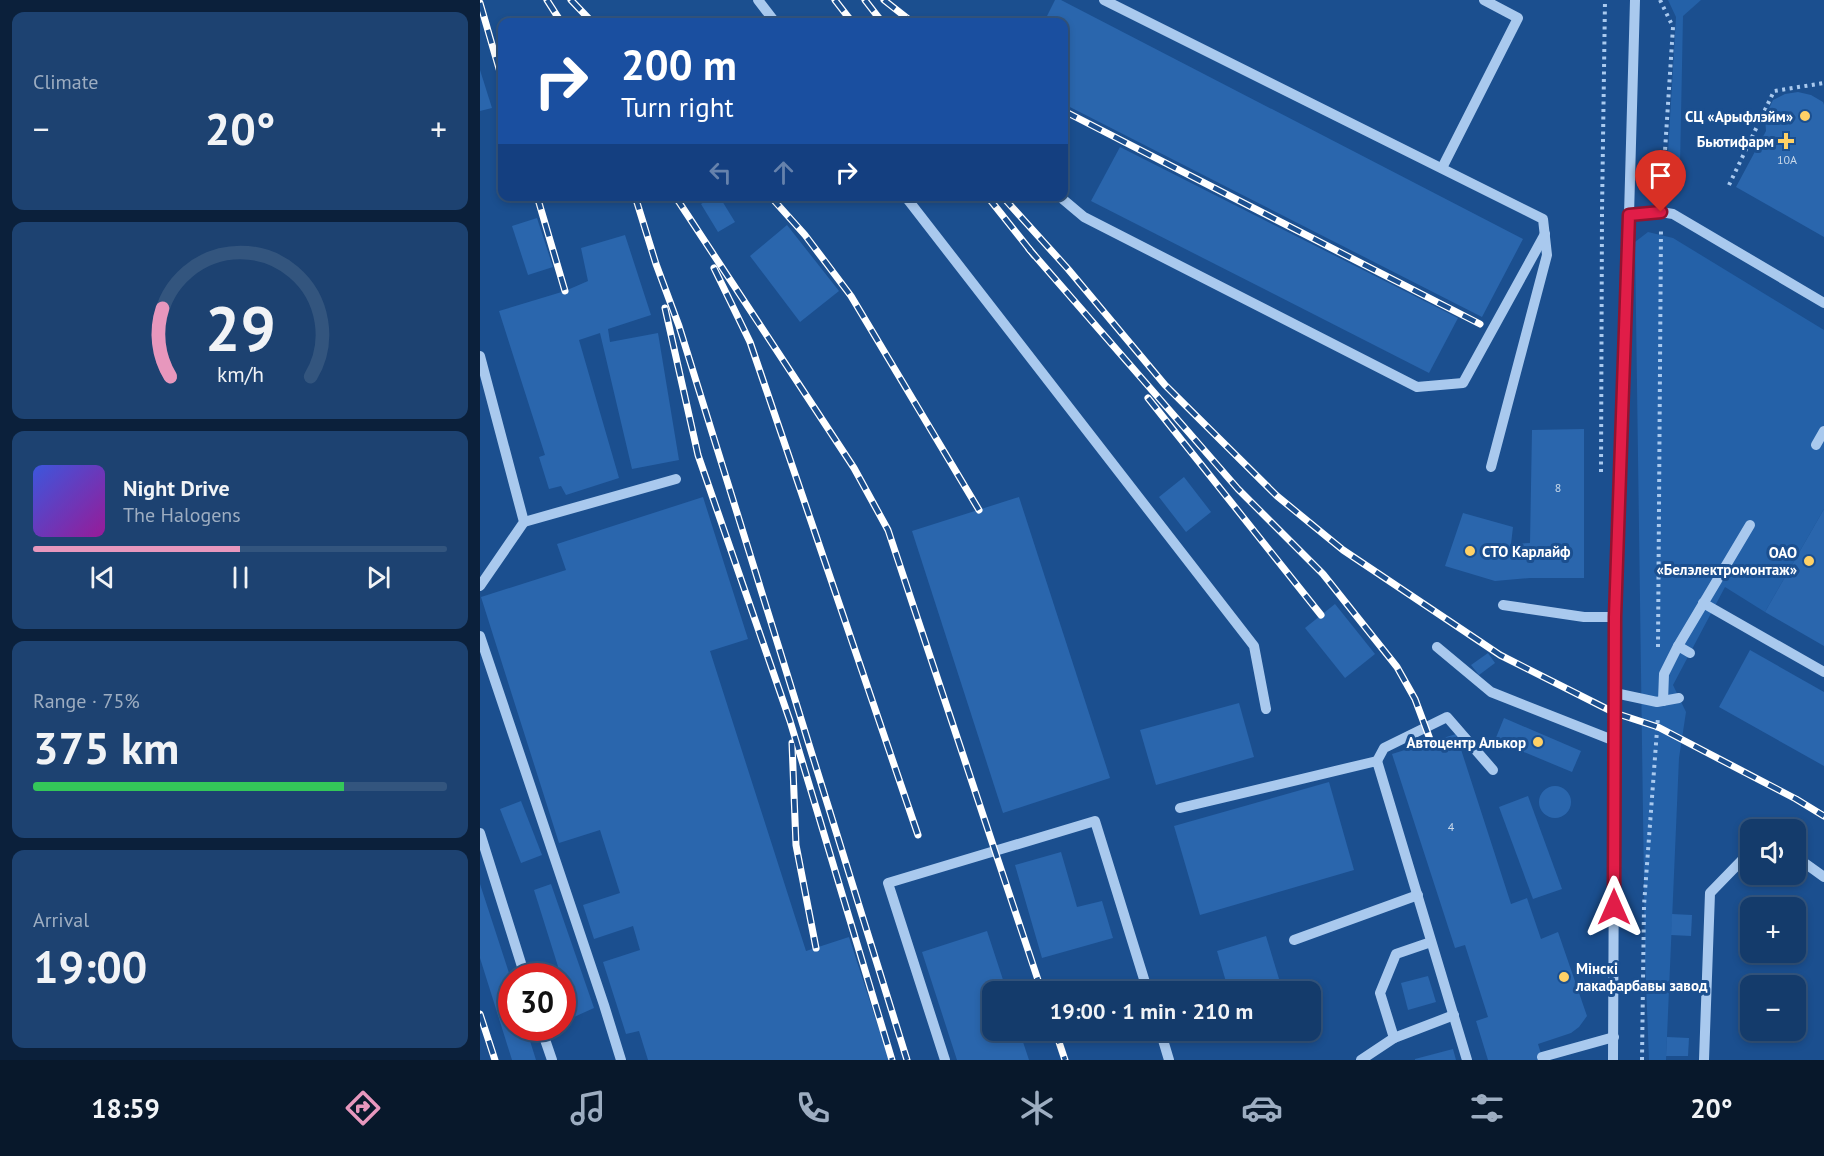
<!DOCTYPE html>
<meta charset="utf-8">
<style>
body{margin:0;font-family:"PT Sans",sans-serif;background:#1d4271;color:#f1f3f6;height:100vh;display:flex;flex-direction:column;font-size:22px;white-space:nowrap}
*{box-sizing:border-box;margin:0}
p{font-size:20px;color:#9dadc1}
.icon{flex:none;width:33px;height:33px;fill:none;stroke:currentColor;stroke-width:2;stroke-linecap:round;stroke-linejoin:round}
.map{position:relative;flex:1;overflow:hidden}
.sheet{display:flex;flex-direction:column;gap:12px;padding:12px;background:#0b203b;width:480px}
.sheet>*{flex:none}
.banner{position:absolute;left:18px;top:18px;width:570px;height:183px;border-radius:12px;box-shadow:0 3px 9px #0003,0 0 0 2px #33557e;background:#1a4fa0;color:#fff;overflow:hidden}
.tools{position:absolute;left:1260px;top:819px;display:grid;gap:12px}
.tools a{display:grid;place-items:center;width:66px;height:66px;border-radius:12px;background:#143b6b;box-shadow:0 3px 9px #0003,0 0 0 2px #33557e;font-size:30px}
.speed{position:absolute;left:18px;top:963px;display:flex;gap:12px;font-size:30px;font-weight:700;text-align:center}
.speed>*{display:grid;place-content:center;width:78px;height:78px;border-radius:50%;background:#143b6b;box-shadow:0 3px 9px #0003,0 0 0 2px #33557e;line-height:1}
.speed .limit{border:9px solid #d22;background:#fff;color:#111}
.pin{position:absolute;display:grid;place-items:center;width:51px;height:51px;color:#fff;margin:-62px -26px;border-radius:50% 50% 50% 0;rotate:-45deg;box-shadow:0 0 6px #0007}
.pin .icon{rotate:45deg}
.me{position:absolute;width:66px;margin:-33px;rotate:0deg;stroke-linejoin:round;filter:drop-shadow(0 0 4px #0008)}
.turn{display:flex;align-items:center;gap:21px;height:126px;padding:0 24px;font-size:27px}
.turn .icon{width:78px;height:78px;stroke-width:2.5}
.turn b{display:block;font-size:42px;line-height:51px}
.lanes{display:flex;align-items:center;height:57px;padding:0 24px;background:#0003;justify-content:center;gap:30px;direction:ltr}
.lanes .off{opacity:.35}
.big{font-size:45px;font-weight:800;line-height:1.1}
.sheet .card{flex:1;display:flex;flex-direction:column;justify-content:center;gap:9px;min-width:0;padding:0 21px;border-radius:12px;background:#1d4271}
.sheet .dial{align-items:center;gap:0}
.dial svg{height:156px;overflow:visible;fill:none;stroke:#33557e;stroke-width:7;stroke-linecap:round;text-anchor:middle}
.dial text{fill:#f1f3f6;stroke:none}
.song{display:flex;align-items:center;gap:18px}
.cover{width:72px;height:72px;border-radius:9px;background:linear-gradient(135deg,hsl(230 70% 55%),hsl(300 70% 35%))}
.played{height:6px;border-radius:3px;background:linear-gradient(90deg,#e797bd 50%,#33557e 50%)}
.keys{display:flex;justify-content:space-around;direction:ltr}
.heat{display:flex;justify-content:space-between;align-items:center;font-size:33px;direction:ltr}
.charge{height:9px;border-radius:4px;background:linear-gradient(90deg,#34c759 75%,#33557e 0)}
.trip{position:absolute;left:502px;top:981px;width:339px;height:60px;border-radius:12px;background:#143b6b;box-shadow:0 3px 9px #0003,0 0 0 2px #33557e;font-weight:800;line-height:60px;text-align:center}
.dock{display:flex;height:96px;justify-content:space-around;align-items:center;background:#08182b;color:#9dadc1}
.dock .icon{width:42px;height:42px}
.dock .active{color:#e797bd}
.dock b{font-size:27px;color:#f1f3f6}
main{display:flex;flex:1;min-height:0}
.map>svg:first-child{display:block}
.green{fill:#2461a8}
.building{fill:#2a66ad}
.lines{fill:none;stroke-linecap:round;stroke-linejoin:round}
.path{stroke:#a9c9ee;stroke-width:4;stroke-dasharray:3 4.5;stroke-linecap:butt}
.minor{stroke:#a9c9ee;stroke-width:10}
.rail-casing{stroke:#fff;stroke-width:7}
.rail{stroke:#1b4f8f;stroke-width:4.5;stroke-dasharray:14;stroke-linecap:butt}
.route-casing{stroke:#92132f;stroke-width:15}
.route{stroke:#e11d48;stroke-width:10}
.poi-dot{fill:#ffd166;stroke:#1b4f8f;stroke-width:2}
.labels{text-anchor:middle;dominant-baseline:central;stroke-width:6;stroke-linejoin:round;paint-order:stroke}
.number-label{font-size:12px;fill:#cad9ea}
.poi-label{font-size:15px;font-weight:bold;fill:#fff;stroke:#1b4f8f;text-anchor:end}
</style>
<main>
<section class="sheet">
<div class="card"><p>Climate</p>
<div class="heat"><a>−</a><b class="big">20°</b><a>+</a></div>
</div>
<div class="card dial"><svg viewBox="0 0 100 80">
<path d="M14 69A42 42 0 1 1 86 69"/>
<path d="M14 69A42 42 0 0 1 10 34" stroke="#e797bd"/>
<text x="50" y="56" font-size="32" font-weight="700">29</text>
<text x="50" y="72" font-size="11">km/h</text>
</svg></div>
<div class="card">
<div class="song"><i class="cover"></i><div><b>Night Drive</b><p>The Halogens</p></div></div>
<div class="played"></div>
<div class="keys"><svg class="icon" aria-label="previous" viewBox="0 0 24 24"><path d="M18 5L8 12l10 7zM5 5v14"/></svg><svg class="icon" aria-label="pause" viewBox="0 0 24 24"><path d="M8 5v14M16 5v14"/></svg><svg class="icon" aria-label="next" viewBox="0 0 24 24"><path d="M6 5l10 7-10 7zM19 5v14"/></svg></div>
</div>
<div class="card"><p>Range · 75%</p><b class="big">375 km</b><div class="charge"></div></div>
<div class="card"><p>Arrival</p><b class="big">19:00</b></div>
</section>
<div class="map">
<svg width="1344" height="1060" viewBox="0 0 1344 1060">
<rect width="100%" height="100%" fill="#1b4f8f"/>
<g class="green">
<path d="M1188,0H1221L1203,16L1200,166C1198,177 1195,181 1186,186L1196,17Z"/>
<polygon points="1168,232 1193,238 1344,330 1344,509 1285,612 1245,587 1193,685 1206,712 1199,758 1186,1060 1169,1060 1165,958 1155,242"/>
</g>
<g class="building">
<polygon points="575,0 581,0 1043,239 1002,317 584,104 584,22 564,22"/>
<polygon points="0,70 12,108 0,111"/>
<polygon points="1318,92 1331,95 1343,102 1344,105 1344,237 1256,187 1286,131 1285,117 1293,100 1305,94"/>
<polygon points="640,147 978,318 949,373 611,201"/>
<polygon points="234,196 239,196 255,222 238,232 221,204"/>
<polygon points="57,218 73,267 48,275 32,226"/>
<polygon points="307,225 359,291 320,322 270,256"/>
<polygon points="145,235 171,315 128,329 130,342 178,333 199,460 152,469 120,333 99,340 139,478 86,495 81,486 69,489 59,457 65,455 19,311 85,291 108,281 101,248"/>
<polygon points="1104,429 1104,578 1050,578 1015,581 965,566 983,513 1033,527 1031,544 1050,543 1052,430"/>
<polygon points="704,477 731,512 706,532 679,497"/>
<polygon points="223,497 268,639 230,651 326,951 369,937 409,1060 168,1060 159,1031 146,1034 123,962 160,950 153,926 114,939 103,905 140,893 120,830 79,843 1,597 86,570 77,544"/>
<polygon points="539,497 630,778 523,813 432,531"/>
<polygon points="1344,509 1344,646 1285,612"/>
<polygon points="855,604 895,654 865,678 825,628"/>
<polygon points="1270,650 1344,692 1344,766 1239,707"/>
<polygon points="1008,653 1015,663 999,675 991,665"/>
<polygon points="759,703 774,757 676,785 660,730"/>
<polygon points="1024,718 1101,751 1092,772 1015,740"/>
<polygon points="976,734 1031,904 1047,898 1061,939 1078,932 1107,1016 1099,1027 1091,1033 1058,1044 1063,1060 1008,1060 996,1021 1008,1017 985,945 975,948 912,754"/>
<polygon points="849,782 874,870 720,915 694,826"/>
<circle cx="1075" cy="802" r="16"/>
<polygon points="1048,796 1082,889 1053,899 1019,807"/>
<polygon points="41,801 62,855 41,863 20,809"/>
<polygon points="581,852 597,907 622,901 633,938 562,958 535,865"/>
<polygon points="0,884 32,982 32,1028 46,1028 56,1060 32,1060 0,958"/>
<polygon points="71,884 114,1008 94,1017 82,976 81,976 54,890"/>
<polygon points="1282,896 1294,898 1305,908 1270,908 1270,941 1262,933 1259,918 1265,903 1276,897"/>
<polygon points="1192,914 1212,915 1211,936 1191,935"/>
<polygon points="507,931 527,992 513,992 513,1030 539,1030 549,1060 477,1060 442,952"/>
<polygon points="786,936 803,992 749,992 737,951"/>
<polygon points="948,976 956,1002 928,1010 921,983"/>
<polygon points="1270,997 1270,1030 1303,1030 1295,1040 1279,1043 1272,1041 1260,1031 1258,1023 1260,1008 1264,1002"/>
<polygon points="1187,1037 1209,1038 1208,1056 1186,1056"/>
<polygon points="973,1049 976,1060 935,1060 935,1059"/>
</g>
<g class="lines">
<g class="path">
<polyline points="1180,0 1193,27 1182,197"/>
<polyline points="1249,185 1294,91 1344,83"/>
<polyline points="1121,472 1122,211 1125,0"/>
<polyline points="1178,647 1181,228"/>
<polyline points="1162,1060 1164,905 1178,717"/>
</g>
<g class="minor">
<polyline points="278,0 295,22"/>
<polyline points="624,0 1063,219 1067,255 1011,467"/>
<polyline points="962,168 1038,18 1004,0"/>
<polyline points="425,196 774,646 786,709"/>
<polyline points="579,196 604,217 937,387 983,383 1065,234"/>
<polyline points="1149,215 1181,212 1193,214 1344,303"/>
<polyline points="0,356 44,522 0,586"/>
<polyline points="1336,445 1344,431"/>
<polyline points="44,522 196,479"/>
<polyline points="1223,603 1344,672"/>
<polyline points="1023,605 1104,617 1135,617"/>
<polyline points="0,636 124,1005 141,1060"/>
<polyline points="1198,646 1270,525"/>
<polyline points="957,647 1011,692 1135,741"/>
<polyline points="1135,693 1177,702 1199,698"/>
<polyline points="1183,701 1184,674 1198,646 1210,653"/>
<polyline points="897,761 904,748 967,717 1013,770"/>
<polyline points="700,808 897,761 987,1060"/>
<polyline points="0,833 45,976"/>
<polyline points="1316,863 1326,864 1344,877"/>
<polyline points="814,940 938,895"/>
<polyline points="951,942 916,954 900,993 914,1038 974,1015"/>
<polyline points="61,1028 72,1060"/>
<polyline points="680,1030 689,1060"/>
<polyline points="1062,1057 1134,1037"/>
<polyline points="465,1060 408,883 615,821 668,992"/>
<polyline points="881,1060 914,1038"/>
<polyline points="1133,1060 1135,617 1149,215 1155,0"/>
<polyline points="1224,1060 1230,893 1264,858 1270,858"/>
</g>
<defs>
<g id="rail">
<polyline points="67,0 81,22"/>
<polyline points="91,0 112,22"/>
<polyline points="355,0 372,22"/>
<polyline points="385,0 402,22"/>
<polyline points="404,0 432,22"/>
<polyline points="0,3 22,79"/>
<polyline points="584,111 1000,324"/>
<polyline points="57,196 85,291"/>
<polyline points="155,196 176,264 199,326 427,1060"/>
<polyline points="195,196 374,468 408,530 562,992"/>
<polyline points="290,196 325,235 371,296 499,510"/>
<polyline points="507,196 554,255"/>
<polyline points="522,196 588,269 685,385 797,496 863,550 1020,655 1135,713 1178,727 1316,799 1344,816"/>
<polyline points="549,249 758,489 843,574 917,667 935,699 951,742"/>
<polyline points="234,268 270,342 438,835"/>
<polyline points="185,308 218,455 310,721 412,1060"/>
<polyline points="668,398 841,615"/>
<polyline points="312,743 316,845 336,948"/>
<polyline points="0,1014 15,1060"/>
<polyline points="575,1030 585,1060"/>
</g>
</defs>
<use href="#rail" class="rail-casing"/>
<use href="#rail" class="rail"/>
</g>
<g class="lines">
<defs>
<polyline id="route" points="1134,907 1135,617 1149,215 1181,212"/>
</defs>
<use href="#route" class="route-casing"/>
<use href="#route" class="route"/>
</g>
<g class="poi-dot">
<circle cx="1325" cy="116" r="6"/>
<path d="M1303 132h6v6h6v6h-6v6h-6v-6h-6v-6h6z"/>
<circle cx="990" cy="551" r="6"/>
<circle cx="1329" cy="561" r="6"/>
<circle cx="1058" cy="742" r="6"/>
<circle cx="1084" cy="977" r="6"/>
</g>
<g class="labels">
<g class="number-label">
<text x="1307" y="159">10А</text>
<text x="1078" y="487">8</text>
<text x="971" y="826">4</text>
</g>
<g class="poi-label">
<text x="1313" y="116">СЦ «Арыфлэйм»</text>
<text x="1294" y="141">Бьютифарм</text>
<text x="1002" y="551" text-anchor="start">СТО Карлайф</text>
<text x="1317" y="552">ОАО<tspan x="1317" dy="17">«Белэлектромонтаж»</tspan></text>
<text x="1046" y="742">Автоцентр Алькор</text>
<text x="1096" y="968" text-anchor="start">Мінскі<tspan x="1096" dy="17">лакафарбавы завод</tspan></text>
</g>
</g>
</svg>
<div class="tools">
<a><svg class="icon" aria-label="sound" viewBox="0 0 24 24"><path d="M4 9h4l5-4v14l-5-4H4zM17 9q2 3 0 6"/></svg></a>
<a>+</a>
<a>−</a>
</div>
<div class="speed"><div class="limit">30</div></div>
<div class="pin" style="left:1181px;top:212px;background:#d93025"><svg class="icon" aria-label="arrive" viewBox="0 0 24 24"><path d="M6 21V4h12l-3 4 3 4H6"/></svg></div>
<svg class="me" style="left:1134px;top:907px" viewBox="-20 -20 40 40"><path d="M0-17L14 15 0 8-14 15z" fill="#e11d48" stroke="#fff" stroke-width="4"/></svg>
<div class="trip">19:00 · 1 min · 210 m</div>
<div class="banner">
<div class="turn"><svg class="icon" aria-label="right" viewBox="0 0 24 24"><path d="M7 20v-9h11M14 6l5 5-5 5"/></svg><div><b>200 m</b>Turn right</div></div>
<div class="lanes"><svg class="icon off" aria-label="left" viewBox="0 0 24 24"><path d="M17 20v-9H6M10 6l-5 5 5 5"/></svg><svg class="icon off" aria-label="ahead" viewBox="0 0 24 24"><path d="M12 20V5M6 11l6-6 6 6"/></svg><svg class="icon" aria-label="right" viewBox="0 0 24 24"><path d="M7 20v-9h11M14 6l5 5-5 5"/></svg></div>
</div>
</div>
</main>
<nav class="dock">
<b>18:59</b>
<svg class="icon active" aria-label="directions" viewBox="0 0 24 24"><path d="M12 3l9 9-9 9-9-9zM9 14v-3h6M13 9l2 2-2 2"/></svg>
<svg class="icon" aria-label="music" viewBox="0 0 24 24"><path d="M9 18V5l10-2v13"/><circle cx="6" cy="18" r="3"/><circle cx="16" cy="16" r="3"/></svg>
<svg class="icon" aria-label="phone" viewBox="0 0 24 24"><path d="M5 4h4l2 5-3 2q2 4 5 5l2-3 5 2v4C11 20 4 13 5 4z"/></svg>
<svg class="icon" aria-label="climate" viewBox="0 0 24 24"><path d="M12 3v18M4 7l16 10M4 17L20 7"/></svg>
<svg class="icon" aria-label="car" viewBox="0 0 24 24"><path d="M5 17H2v-5l4-1 3-4h7l3 4 3 1v5h-3M9 17h6M6 11h13"/><circle cx="7" cy="17" r="2"/><circle cx="17" cy="17" r="2"/></svg>
<svg class="icon" aria-label="filters" viewBox="0 0 24 24"><path d="M4 7h16M4 17h16"/><circle cx="9" cy="7" r="2"/><circle cx="15" cy="17" r="2"/></svg>
<b>20°</b>
</nav>
